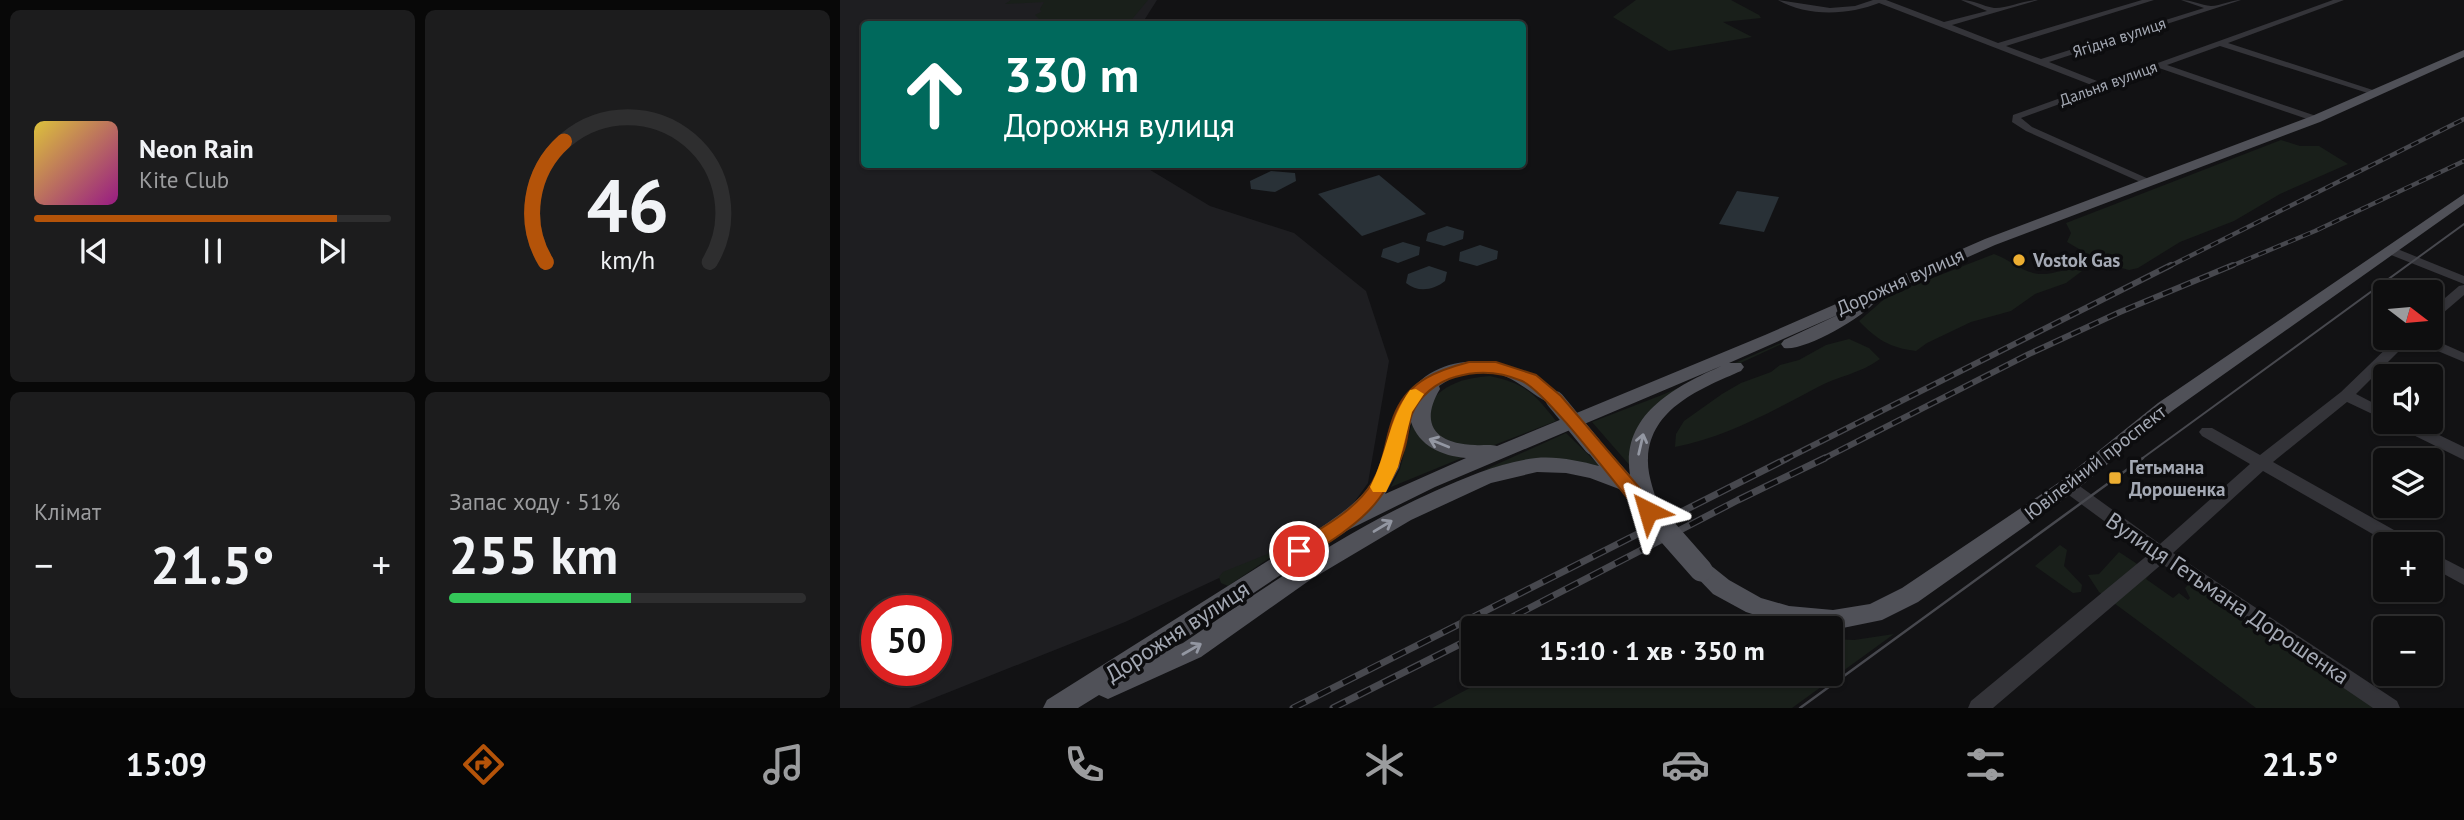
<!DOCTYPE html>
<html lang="uk">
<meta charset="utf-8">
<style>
body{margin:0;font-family:"PT Sans",sans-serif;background:#1c1c1d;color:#f1f3f6;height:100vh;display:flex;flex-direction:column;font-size:26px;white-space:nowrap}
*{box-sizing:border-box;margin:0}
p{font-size:23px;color:#9b9c9e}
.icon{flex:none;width:38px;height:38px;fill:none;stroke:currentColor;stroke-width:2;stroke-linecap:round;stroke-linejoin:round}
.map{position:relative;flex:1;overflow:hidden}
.sheet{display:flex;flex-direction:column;gap:10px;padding:10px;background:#080808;width:840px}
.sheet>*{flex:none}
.guide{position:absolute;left:21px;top:21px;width:665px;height:147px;border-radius:7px;box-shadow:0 2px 5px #0004,0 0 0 2px #2e2e2f;background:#00695c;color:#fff;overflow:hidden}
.needle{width:46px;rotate:106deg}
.fabs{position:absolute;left:1533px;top:280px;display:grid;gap:14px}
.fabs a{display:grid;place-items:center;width:70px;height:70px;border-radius:7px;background:#0e0e0f;box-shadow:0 2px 5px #0004,0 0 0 2px #2e2e2f;font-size:35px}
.speed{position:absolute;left:21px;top:595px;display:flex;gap:14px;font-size:35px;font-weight:700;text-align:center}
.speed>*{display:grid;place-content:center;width:91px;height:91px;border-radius:50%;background:#0e0e0f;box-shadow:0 2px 5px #0004,0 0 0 2px #2e2e2f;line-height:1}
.speed .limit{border:10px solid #d22;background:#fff;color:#111}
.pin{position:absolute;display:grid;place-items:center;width:60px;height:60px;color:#fff;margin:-30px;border:4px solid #fff;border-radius:50%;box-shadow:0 2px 7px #0007}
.me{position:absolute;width:77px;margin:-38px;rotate:320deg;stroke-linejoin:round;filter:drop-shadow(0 0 5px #0008)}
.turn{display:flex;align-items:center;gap:24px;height:147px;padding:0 28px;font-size:32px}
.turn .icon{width:91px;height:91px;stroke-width:2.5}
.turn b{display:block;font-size:49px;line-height:60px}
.big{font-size:52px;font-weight:700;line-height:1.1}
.sheet .widget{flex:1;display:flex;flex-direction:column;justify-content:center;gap:10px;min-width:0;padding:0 24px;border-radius:10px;background:#1c1c1d}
.sheet .dial{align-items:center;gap:0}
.dial svg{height:182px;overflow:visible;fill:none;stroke:#2e2e2f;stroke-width:7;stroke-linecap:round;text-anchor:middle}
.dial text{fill:#f1f3f6;stroke:none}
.song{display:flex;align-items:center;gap:21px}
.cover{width:84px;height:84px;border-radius:10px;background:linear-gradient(135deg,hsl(50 70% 55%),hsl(310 70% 35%))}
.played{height:7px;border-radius:4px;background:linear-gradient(90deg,#b45309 85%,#2e2e2f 85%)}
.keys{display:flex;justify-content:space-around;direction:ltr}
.heat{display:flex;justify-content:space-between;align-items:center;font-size:38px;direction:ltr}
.charge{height:10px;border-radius:5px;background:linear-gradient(90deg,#34c759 51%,#2e2e2f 0)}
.sheet .tiles{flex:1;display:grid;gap:10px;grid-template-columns:repeat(2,1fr)}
.trip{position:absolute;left:621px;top:616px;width:382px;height:70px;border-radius:7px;background:#0e0e0f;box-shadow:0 2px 5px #0004,0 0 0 2px #2e2e2f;font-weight:700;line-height:70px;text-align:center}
.dock{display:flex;height:112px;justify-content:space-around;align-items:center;background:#060606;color:#9b9c9e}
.dock .icon{width:49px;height:49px}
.dock .active{color:#b45309}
.dock b{font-size:32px;color:#f1f3f6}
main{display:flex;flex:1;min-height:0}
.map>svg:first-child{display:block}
.built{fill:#1e1e21;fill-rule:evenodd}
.green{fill:#191f1a}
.water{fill:#293137}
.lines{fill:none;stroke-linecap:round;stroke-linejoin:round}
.minor{fill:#343439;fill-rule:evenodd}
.major{fill:#505158;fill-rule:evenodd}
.tram-far1{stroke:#47484e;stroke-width:2}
.tram{stroke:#47484e;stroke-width:2.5}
.rail-far2-casing{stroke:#47484e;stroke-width:4.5}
.rail-far1-casing{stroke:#47484e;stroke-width:6}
.rail-casing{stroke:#47484e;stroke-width:7}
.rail-far2{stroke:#0d0d0f;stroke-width:2.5;stroke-dasharray:8;stroke-linecap:butt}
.rail-far1{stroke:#0d0d0f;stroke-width:3.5;stroke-dasharray:10;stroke-linecap:butt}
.rail{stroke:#0d0d0f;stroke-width:4.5;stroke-dasharray:14;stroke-linecap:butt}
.major-bridge-far1{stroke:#505158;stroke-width:18}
.major-bridge{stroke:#505158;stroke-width:23}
.oneway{stroke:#9397a2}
.route{fill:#b45309;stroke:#753606;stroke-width:2}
.slow{fill:#f59e0b}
.poi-dot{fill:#edae31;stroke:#0d0d0f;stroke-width:2.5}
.labels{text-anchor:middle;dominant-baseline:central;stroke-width:7;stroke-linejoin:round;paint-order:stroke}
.far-street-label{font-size:16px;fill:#a4a9b4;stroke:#0d0d0f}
.poi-label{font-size:19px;font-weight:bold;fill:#a4a9b4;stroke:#0d0d0f;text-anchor:start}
.street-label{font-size:19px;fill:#a4a9b4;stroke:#0d0d0f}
.near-street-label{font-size:23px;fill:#a4a9b4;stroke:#0d0d0f}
</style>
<main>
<section class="sheet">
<div class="tiles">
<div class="widget">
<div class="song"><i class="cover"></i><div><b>Neon Rain</b><p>Kite Club</p></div></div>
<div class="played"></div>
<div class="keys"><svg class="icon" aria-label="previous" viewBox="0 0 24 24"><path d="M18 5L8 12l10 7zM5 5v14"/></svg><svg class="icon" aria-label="pause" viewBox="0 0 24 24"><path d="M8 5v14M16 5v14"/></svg><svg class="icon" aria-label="next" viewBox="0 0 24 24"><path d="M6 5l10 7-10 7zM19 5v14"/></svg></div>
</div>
<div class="widget dial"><svg viewBox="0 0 100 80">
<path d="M14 69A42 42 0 1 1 86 69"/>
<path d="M14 69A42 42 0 0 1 22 16" stroke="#b45309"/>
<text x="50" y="56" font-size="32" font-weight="700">46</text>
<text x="50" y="72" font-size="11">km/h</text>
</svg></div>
<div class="widget"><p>Клімат</p>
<div class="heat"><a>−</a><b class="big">21.5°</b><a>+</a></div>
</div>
<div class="widget"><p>Запас ходу · 51%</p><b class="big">255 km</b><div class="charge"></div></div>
</div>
</section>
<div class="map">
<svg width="1624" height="708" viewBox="0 0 1624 708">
<rect width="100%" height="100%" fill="#121214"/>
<path class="built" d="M0,0H317L303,22L305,24H24V164L302,165L370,206L454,233L526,291L549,361L528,483L510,508L475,533L285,622L69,708H0ZM37,611H96V670H37Z"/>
<g class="green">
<polygon points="171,0 308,0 288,24 193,24 197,23 199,19 195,15 201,12 200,9 204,2 165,4"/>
<polygon points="796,0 891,0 919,15 921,18 883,22 912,37 829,51 773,17"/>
<polygon points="1441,140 1460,146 1479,146 1508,164 1440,194 1394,221 1340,242 1298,268 1289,270 1263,263 1227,242 1231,233 1226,223"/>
<path d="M1154,254C1171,260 1181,272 1199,274C1215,275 1227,266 1242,271L1226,283L1195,294L1171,311L1131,322L1087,343L1076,351C1050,348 1036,339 1019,321L1049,295Z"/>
<polygon points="1009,313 827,397 792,468 752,422 822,395"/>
<path d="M1009,339L1029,348L1040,359C1020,374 997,376 976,388C933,411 884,438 835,447L836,434L844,421L882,394L901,383L931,372L940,365L959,360L986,345Z"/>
<path d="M650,376C686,384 694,393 716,421L644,449L624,447L590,433L586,407C603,384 623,378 650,376Z"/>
<path d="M572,423C585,450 601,450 629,455L551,487L560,469Z"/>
<polygon points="726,433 762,468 671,463 642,471"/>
<polygon points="1220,545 1227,550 1224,566 1242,585 1241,592 1233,593 1195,566"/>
<polygon points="1279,552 1311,573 1306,579 1333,598 1339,593 1348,600 1350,598 1345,588 1351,582 1537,708 1416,708 1259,592 1248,575 1259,574"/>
<polygon points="430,553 433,555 431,557 388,586 381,583 379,577 383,572"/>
<polygon points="1054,634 952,708 592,708 656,674 990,674 991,639 1014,640"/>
</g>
<g class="water">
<polygon points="431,171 455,173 456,181 435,192 411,189 410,181"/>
<polygon points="539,175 586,214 522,236 478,194"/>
<polygon points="897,191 939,197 924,232 879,224"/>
<polygon points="607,226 624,231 623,239 604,246 586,241 588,233"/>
<polygon points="563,242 580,247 579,255 558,263 541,257 543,249"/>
<polygon points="640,245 658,251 657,259 637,266 619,261 620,252"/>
<path d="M589,266L607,272L605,281C594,290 578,293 566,283L568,274Z"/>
</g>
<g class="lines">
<g class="minor">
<path d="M938,0L990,8L1015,6L1033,0H1046L1104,22L1147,11L1121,0C1134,0 1142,6 1154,8C1165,9 1184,0 1198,0L1112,25L1158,43L1302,0H1314L1166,46L1201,59L1364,8L1341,0C1352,0 1361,5 1371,6C1381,6 1390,0 1401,0L1209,62L1262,83L1493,0H1504L1388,43L1542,93L1534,95L1380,46L1327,65L1479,117V121H1473L1319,68L1181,118L1192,127L1311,180L1312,182L1307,185L1186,131L1172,122L1173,115L1254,86L1039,3C1009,15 967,17 938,0Z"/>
<polygon points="1550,246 1624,276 1624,284 1546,253 1544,250"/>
<polygon points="1624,285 1624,295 1596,319 1591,320 1591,310 1619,286"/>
<polygon points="1557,338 1572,338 1516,394 1545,409 1545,420 1507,402 1433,462 1570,539 1573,544 1550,544 1423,471 1333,553 1557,701 1560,708 1533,708 1322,564 1153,708 1128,708 1131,701 1309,554 1222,490 1220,486 1222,482 1234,482 1320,544 1410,464 1362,436 1359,432 1362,428 1372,428 1420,455 1501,392"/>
<polygon points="1572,338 1590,338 1624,353 1624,362 1574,341"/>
<polygon points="1552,422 1572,422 1624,447 1624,460 1555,426"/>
<polygon points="1591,552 1624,569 1624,585 1591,567"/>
</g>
<g class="major">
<path d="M1624,50V57L1480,122L1155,245L1032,300L1034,303C1022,318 963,352 944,348L941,344L944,340L1002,313L889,363H901L904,367L901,371C862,388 810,408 808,458C807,476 815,494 820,511L816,517L809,519L802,517L793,491L787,492L750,478L726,473L697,472L651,483L571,520L470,580L361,657L268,699L259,695L238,708H203L207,700L480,528C499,515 519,502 532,482C547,457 546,426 562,402C599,342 676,356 722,396L724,400L722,404C695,412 664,341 599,386L600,389C579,424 595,444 635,445C642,446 649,444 657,446L925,335L1145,239L1472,116ZM886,364C838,385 780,413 790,475L760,441H746L743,446L759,466C740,461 717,456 696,458C660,462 627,477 595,491C505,531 424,588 343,643L331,648L508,530L595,487ZM571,422C579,446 602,456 626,458L545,494L559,468Z"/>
<polygon points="1624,194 1624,204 1332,411 1235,491 1078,602 1042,620 993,630 949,626 906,612 873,594 850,570 853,564 861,561 869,564 889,580 921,598 949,606 993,610 1030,604 1062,588 1221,481 1318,403"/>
</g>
<polyline class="tram-far1" points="1300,460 1624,224"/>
<polyline class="tram" points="960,708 1303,458"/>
<defs>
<g id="rail-far2">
<polyline points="1328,267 1624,119"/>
<polyline points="1389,267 1475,231 1624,161"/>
</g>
<g id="rail-far1">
<polyline points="944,460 1331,265"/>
<polyline points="981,460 1189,354 1280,312 1393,265"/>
</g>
<g id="rail">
<polyline points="651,628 898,500 985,458"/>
<polyline points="453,708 948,458"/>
<polyline points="493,708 634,637"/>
</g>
</defs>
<use href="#rail-far2" class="rail-far2-casing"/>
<use href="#rail-far1" class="rail-far1-casing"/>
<use href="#rail" class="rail-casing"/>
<use href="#rail-far2" class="rail-far2"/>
<use href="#rail-far1" class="rail-far1"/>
<use href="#rail" class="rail"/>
<polyline class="major-bridge-far1" points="715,400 753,446"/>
<polyline class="major-bridge" points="809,511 861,570"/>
</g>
<defs><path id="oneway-shaft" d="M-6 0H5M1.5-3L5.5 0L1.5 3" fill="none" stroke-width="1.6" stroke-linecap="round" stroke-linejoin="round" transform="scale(1.75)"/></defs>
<g class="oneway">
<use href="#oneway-shaft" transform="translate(599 443) rotate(-158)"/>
<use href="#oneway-shaft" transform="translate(801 444) rotate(-77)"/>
<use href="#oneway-shaft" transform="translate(543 526) rotate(-31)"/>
<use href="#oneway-shaft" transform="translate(352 649) rotate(-30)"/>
</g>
<path class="route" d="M629,362H656L696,375L721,396L815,506L818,511L815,516H802C779,489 708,393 682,381C659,371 638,370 615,377C597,382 579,396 572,414C568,425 568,438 564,450C544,508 516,525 466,557L459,559L452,557L449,551L452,546C480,529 515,511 532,483C546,460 545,434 556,411C570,380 599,370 629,362Z"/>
<path class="slow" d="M576,389L584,394L572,412L558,467L546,492H533L530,487C547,454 548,421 570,390Z"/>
<g class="poi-dot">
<circle cx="1179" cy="260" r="7"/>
<rect x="1268" y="471" width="14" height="14" rx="3.5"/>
</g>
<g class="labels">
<g class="far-street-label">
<text transform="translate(1279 37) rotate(-18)">Ягідна вулиця</text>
<text transform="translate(1268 83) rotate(-20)">Дальня вулиця</text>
</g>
<g class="poi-label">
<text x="1193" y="260">Vostok Gas</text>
<text x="1289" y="467">Гетьмана<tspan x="1289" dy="22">Дорошенка</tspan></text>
</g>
<g class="street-label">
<text transform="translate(1060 281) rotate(-24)">Дорожня вулиця</text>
<text transform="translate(1255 462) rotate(-38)">Ювілейний проспект</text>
</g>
<g class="near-street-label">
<text transform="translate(1388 598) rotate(34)">Вулиця Гетьмана Дорошенка</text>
<text transform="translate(337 631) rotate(-33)">Дорожня вулиця</text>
</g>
</g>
</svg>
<div class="fabs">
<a><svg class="needle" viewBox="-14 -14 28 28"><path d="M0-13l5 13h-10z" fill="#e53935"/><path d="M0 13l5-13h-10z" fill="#9b9c9e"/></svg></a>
<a><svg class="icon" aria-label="sound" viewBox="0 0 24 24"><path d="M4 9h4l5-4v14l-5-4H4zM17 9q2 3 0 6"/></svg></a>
<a><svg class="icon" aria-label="layers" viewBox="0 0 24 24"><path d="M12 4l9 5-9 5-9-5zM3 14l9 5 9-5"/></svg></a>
<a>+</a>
<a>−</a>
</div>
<div class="speed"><div class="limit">50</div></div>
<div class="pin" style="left:459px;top:551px;background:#d93025"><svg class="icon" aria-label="arrive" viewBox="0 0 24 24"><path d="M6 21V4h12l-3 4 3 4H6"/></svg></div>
<svg class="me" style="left:808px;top:511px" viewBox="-20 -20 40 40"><path d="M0-17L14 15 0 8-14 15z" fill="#b45309" stroke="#fff" stroke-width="4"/></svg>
<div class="trip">15:10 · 1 хв · 350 m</div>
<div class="guide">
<div class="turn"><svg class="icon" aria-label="ahead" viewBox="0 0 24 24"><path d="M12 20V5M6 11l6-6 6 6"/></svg><div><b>330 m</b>Дорожня вулиця</div></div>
</div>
</div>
</main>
<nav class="dock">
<b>15:09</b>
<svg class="icon active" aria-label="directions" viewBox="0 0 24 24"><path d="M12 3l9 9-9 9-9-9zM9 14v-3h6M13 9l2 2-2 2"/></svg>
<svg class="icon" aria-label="music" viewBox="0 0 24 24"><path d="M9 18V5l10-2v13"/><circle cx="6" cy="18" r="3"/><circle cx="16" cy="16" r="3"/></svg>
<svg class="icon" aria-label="phone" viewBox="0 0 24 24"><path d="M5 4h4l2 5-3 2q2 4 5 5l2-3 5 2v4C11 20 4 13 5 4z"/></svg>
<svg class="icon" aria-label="climate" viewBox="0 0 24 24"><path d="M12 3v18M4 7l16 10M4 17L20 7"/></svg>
<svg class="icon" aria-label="car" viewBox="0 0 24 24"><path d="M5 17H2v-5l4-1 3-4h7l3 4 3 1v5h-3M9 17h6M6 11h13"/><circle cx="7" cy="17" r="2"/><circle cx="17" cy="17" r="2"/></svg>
<svg class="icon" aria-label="filters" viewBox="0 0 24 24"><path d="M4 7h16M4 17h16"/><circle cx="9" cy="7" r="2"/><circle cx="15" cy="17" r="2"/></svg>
<b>21.5°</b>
</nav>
